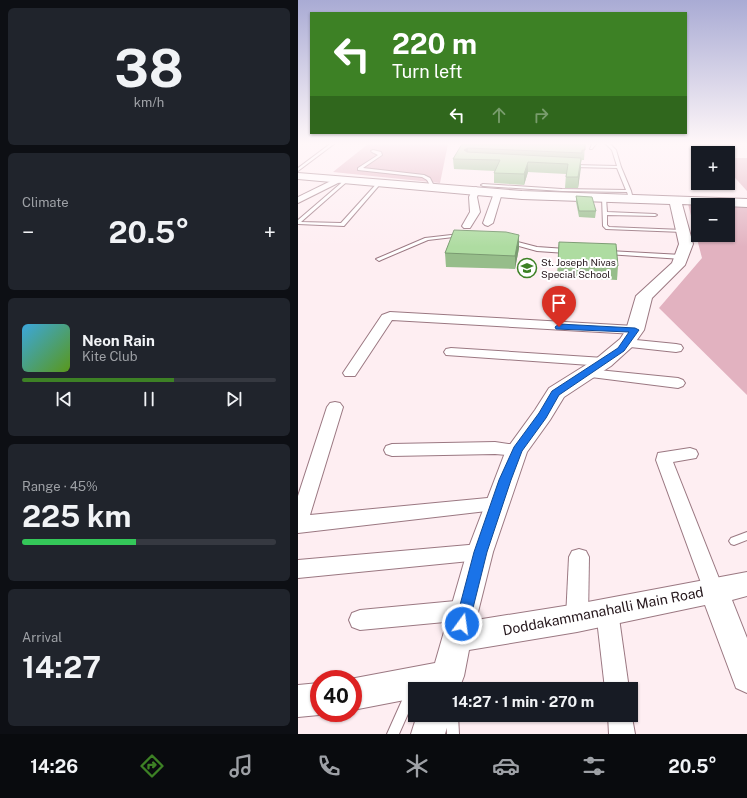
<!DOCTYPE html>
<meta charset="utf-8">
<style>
body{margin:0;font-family:"Public Sans",sans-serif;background:#20242c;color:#f1f3f6;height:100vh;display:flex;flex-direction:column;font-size:15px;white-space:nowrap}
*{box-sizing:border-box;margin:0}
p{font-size:13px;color:#9ea1a6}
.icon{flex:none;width:22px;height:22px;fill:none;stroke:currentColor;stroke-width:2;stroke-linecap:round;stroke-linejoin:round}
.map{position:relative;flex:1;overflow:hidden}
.side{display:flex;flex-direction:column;gap:8px;padding:8px;background:#0d0f14;width:298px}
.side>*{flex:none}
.guide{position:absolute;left:12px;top:12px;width:377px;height:122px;border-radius:0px;box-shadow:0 1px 3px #0004;background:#3d8125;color:#fff;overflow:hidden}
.buttons{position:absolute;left:393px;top:146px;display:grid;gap:8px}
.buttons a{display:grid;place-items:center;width:44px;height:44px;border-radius:0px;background:#171b24;box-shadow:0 1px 3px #0004;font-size:20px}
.speed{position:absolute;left:12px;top:670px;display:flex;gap:8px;font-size:20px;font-weight:700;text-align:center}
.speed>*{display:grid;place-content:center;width:52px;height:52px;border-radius:50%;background:#171b24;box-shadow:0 1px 3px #0004;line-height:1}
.speed .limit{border:6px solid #d22;background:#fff;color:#111}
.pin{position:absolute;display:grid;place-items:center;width:34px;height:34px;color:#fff;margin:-41px -17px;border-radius:50% 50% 50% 0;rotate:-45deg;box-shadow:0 0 4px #0007}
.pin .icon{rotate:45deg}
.me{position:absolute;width:44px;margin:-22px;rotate:14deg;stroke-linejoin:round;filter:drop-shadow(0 0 3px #0008)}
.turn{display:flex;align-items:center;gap:14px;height:84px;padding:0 16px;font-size:18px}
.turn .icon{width:52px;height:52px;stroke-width:2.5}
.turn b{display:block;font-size:28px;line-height:34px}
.lanes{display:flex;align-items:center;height:38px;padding:0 16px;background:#0003;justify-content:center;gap:20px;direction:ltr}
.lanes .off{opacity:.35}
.big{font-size:30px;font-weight:700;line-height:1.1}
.side .tile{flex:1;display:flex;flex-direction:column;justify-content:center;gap:6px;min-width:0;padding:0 14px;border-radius:6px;background:#20242c}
.side .dial{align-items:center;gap:0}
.dial b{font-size:52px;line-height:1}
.song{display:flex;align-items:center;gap:12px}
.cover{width:48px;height:48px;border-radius:6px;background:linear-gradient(135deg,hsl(200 70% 55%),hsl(90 70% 35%))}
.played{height:4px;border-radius:2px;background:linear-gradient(90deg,#3d8125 60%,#363941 60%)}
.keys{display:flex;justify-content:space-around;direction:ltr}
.heat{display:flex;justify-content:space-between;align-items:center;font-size:22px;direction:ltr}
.charge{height:6px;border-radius:3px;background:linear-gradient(90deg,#34c759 45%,#363941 0)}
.trip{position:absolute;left:110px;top:682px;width:230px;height:40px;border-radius:0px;background:#171b24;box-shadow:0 1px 3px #0004;font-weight:700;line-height:40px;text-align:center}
.tabs{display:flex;height:64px;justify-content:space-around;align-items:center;background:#090b0e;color:#9ea1a6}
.tabs .icon{width:28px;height:28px}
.tabs .on{color:#3d8125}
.tabs b{font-size:18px;color:#f1f3f6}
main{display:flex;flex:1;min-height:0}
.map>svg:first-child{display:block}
.green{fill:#e2b2c0}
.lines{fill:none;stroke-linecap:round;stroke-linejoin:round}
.lane-casing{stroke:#9b7882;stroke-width:2}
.street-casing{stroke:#9b7882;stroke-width:2}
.secondary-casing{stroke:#9b7882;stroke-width:2}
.lane{fill:#fff;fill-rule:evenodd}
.street{fill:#fff;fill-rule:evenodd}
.secondary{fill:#fff;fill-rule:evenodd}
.wall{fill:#96bd8a}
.shaded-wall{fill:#7a9a71}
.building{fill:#aedca1;stroke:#7a9a71}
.route{fill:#1a73e8;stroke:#114b97}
.labels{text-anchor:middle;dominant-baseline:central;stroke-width:4;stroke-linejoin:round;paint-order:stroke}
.far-poi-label{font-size:10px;fill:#25171c;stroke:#fff;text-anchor:start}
.near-street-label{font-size:14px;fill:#25171c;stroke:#fff}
</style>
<main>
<section class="side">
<div class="tile dial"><b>38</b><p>km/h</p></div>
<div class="tile"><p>Climate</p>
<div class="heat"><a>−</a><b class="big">20.5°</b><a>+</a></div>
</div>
<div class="tile">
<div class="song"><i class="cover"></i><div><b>Neon Rain</b><p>Kite Club</p></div></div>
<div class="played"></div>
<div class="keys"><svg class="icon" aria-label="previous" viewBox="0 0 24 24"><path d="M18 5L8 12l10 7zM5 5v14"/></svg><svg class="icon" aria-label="pause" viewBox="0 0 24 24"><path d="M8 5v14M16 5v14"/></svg><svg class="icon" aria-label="next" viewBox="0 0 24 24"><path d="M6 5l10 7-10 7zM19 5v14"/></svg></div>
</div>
<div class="tile"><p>Range · 45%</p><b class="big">225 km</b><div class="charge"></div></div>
<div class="tile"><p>Arrival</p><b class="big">14:27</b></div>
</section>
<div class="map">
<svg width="449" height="734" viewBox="0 0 449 734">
<rect width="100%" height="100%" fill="#feeef2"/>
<g class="green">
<polygon points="70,144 150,144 142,183 35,172"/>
<polygon points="430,158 449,158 449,191 430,170"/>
<polygon points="390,204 417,205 400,205 400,235 430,235 430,205 449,206 449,395 361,308 404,258"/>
</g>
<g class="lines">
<defs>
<g id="lane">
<polygon points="32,144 36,144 0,171 0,168"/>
<polygon points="294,144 298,144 294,149 292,149"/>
<polygon points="308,144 312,144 318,150 323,167 333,191 334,195 330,195 329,192 264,191 185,186 183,185 185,184 264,189 328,190 319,168 275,167 273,166 275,165 319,166 314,150"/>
<polygon points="75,150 83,152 84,155 65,168 126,175 132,178 136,186 133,187 129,180 124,177 60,170 60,168 80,155 74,152 73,151"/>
<polygon points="49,178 52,179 3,222 43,223 81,181 84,182 46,226 0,224 0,220"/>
<polygon points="304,197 308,198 309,212 357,214 359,215 357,216 309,215 309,225 311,227 385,230 387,231 385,232 308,229 305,226"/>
<polygon points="162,234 164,234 164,236 130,240 83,260 81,261 78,259 127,238"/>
<polygon points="212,240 239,247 268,249 271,251 268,253 239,251 210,243 209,242"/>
<polygon points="311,251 384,255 387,257 384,259 309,254 308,253"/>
<polygon points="449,532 449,540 436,545 433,544 431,541 433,538"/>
<polygon points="114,685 118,687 119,689 117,689 117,698 101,734 89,734 110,687"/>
<polygon points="148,715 160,715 161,734 149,734"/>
</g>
<g id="street">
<polygon points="41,177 47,177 48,179 0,203 0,197"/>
<polygon points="178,187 182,190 179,197 182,212 172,228 166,228 164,226 172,212 171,197 175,188"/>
<polygon points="200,190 204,193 195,223 190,226 187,225 185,223 196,193"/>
<polygon points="92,312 337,326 343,330 337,334 94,320 57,376 47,376 45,373 84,315"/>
<polygon points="328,339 378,344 383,345 385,348 383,351 378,352 323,346 321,343 323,340"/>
<polygon points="153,348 306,358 311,359 313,362 311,365 306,366 148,355 146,352 148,349"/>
<polygon points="290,369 380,378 385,380 387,383 385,386 380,388 285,376 283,373 285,370"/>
<polygon points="37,402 42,403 45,407 12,515 200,497 206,499 209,504 206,509 0,533 0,496 29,407 32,403"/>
<polygon points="197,442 225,446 227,450 225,454 219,456 197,454 94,456 88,454 86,450 88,446 94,444"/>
<polygon points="392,448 398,450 400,454 398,458 375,462 426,591 423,598 416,600 409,598 406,591 358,460 360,453"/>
<polygon points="182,544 189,546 192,552 189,558 182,560 0,578 0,560"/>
<polygon points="281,549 288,551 291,557 290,618 287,625 279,628 271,625 268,618 271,557 274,551"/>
<polygon points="168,600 176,603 179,610 176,617 168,620 62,630 54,627 51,620 54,613 62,610"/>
<polygon points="309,601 317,604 320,611 331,689 307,689 298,611 301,604"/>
<polygon points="333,712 337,734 311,734 310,715 333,715"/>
</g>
<g id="secondary">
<polygon points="0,173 224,191 449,199 449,207 384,204 395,244 387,265 354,298 346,330 334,347 313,366 266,397 252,420 229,452 195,552 178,620 279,604 449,572 449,596 434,600 449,638 449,693 438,688 407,605 279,632 171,650 166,676 161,689 117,689 117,698 55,710 55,679 52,679 137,663 169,552 208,450 237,410 251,388 299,358 322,339 328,330 338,296 374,263 381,244 372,204 224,199 0,179"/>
<polygon points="21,683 21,713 27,713 21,715 0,717 0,685"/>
<polygon points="119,715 153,715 147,734 113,734"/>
</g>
</defs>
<use href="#lane" class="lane-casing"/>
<use href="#street" class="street-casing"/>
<use href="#secondary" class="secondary-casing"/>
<use href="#lane" class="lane"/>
<use href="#street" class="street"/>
<use href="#secondary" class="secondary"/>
</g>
<g class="wall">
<polygon points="164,144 287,144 286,160 284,160 283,163 280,188 267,188 268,174 230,172 226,185 196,183 196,173 197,171 156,169 155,159"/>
<polygon points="278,196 298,211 297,218 281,217 278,202"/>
<polygon points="221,235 221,248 217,269 148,267 147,253"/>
<polygon points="261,242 320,266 319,280 259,277"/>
</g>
<g class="shaded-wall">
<polygon points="170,148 170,158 167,159 166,150"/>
<polygon points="283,158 283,168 280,188 280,177"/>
<polygon points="230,162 230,172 226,185 226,174"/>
<polygon points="221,235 221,248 217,269 217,256"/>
</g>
<g class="building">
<polygon points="164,144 287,144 287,150 284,150 284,153 170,148 166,150 169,152 283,158 280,177 268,177 270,164 230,162 226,174 196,173 202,160 155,159"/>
<polygon points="278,196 294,197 298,211 281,211"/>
<polygon points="156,230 208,232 221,235 217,256 147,253"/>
<polygon points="261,242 318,244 320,266 260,264"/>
</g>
<linearGradient id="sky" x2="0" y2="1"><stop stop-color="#a9abd4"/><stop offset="0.58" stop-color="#fff7f9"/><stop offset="1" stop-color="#fff7f9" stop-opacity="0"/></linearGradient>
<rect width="449" height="247" fill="url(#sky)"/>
<polygon class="route" points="261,324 337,328 341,330 326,351 261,395 248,418 224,451 213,480 189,552 171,624 169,629 164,630 159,629 157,624 176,552 201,480 216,447 241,413 254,391 320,348 331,332 258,329 257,327"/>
<defs>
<symbol id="school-ring" viewBox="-11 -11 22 22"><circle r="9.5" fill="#fff" stroke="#3d8125" stroke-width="1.5"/><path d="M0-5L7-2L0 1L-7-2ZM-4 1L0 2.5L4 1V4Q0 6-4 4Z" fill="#3d8125"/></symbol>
</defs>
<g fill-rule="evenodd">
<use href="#school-ring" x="218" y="257" width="22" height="22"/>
</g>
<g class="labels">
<g class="far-poi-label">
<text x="243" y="262">St. Joseph Nivas<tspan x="243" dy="12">Special School</tspan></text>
</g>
<g class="near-street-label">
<text transform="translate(305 611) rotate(-11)">Doddakammanahalli Main Road</text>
</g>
</g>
</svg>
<div class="buttons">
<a>+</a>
<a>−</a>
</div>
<div class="speed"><div class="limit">40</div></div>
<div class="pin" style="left:261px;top:327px;background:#d93025"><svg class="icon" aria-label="arrive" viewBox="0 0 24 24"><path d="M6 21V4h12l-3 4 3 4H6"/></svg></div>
<svg class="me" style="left:164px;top:624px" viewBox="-20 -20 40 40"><circle r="17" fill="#1a73e8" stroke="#fff" stroke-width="3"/><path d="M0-11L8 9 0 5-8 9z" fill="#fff"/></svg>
<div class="trip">14:27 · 1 min · 270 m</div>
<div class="guide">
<div class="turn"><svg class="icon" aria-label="left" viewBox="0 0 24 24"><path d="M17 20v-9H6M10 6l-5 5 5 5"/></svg><div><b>220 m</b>Turn left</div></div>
<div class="lanes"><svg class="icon" aria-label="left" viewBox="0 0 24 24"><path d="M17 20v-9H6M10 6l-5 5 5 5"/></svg><svg class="icon off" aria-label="ahead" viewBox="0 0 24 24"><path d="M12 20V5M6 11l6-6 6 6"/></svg><svg class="icon off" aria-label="right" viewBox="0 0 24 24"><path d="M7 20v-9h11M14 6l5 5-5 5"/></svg></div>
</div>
</div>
</main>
<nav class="tabs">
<b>14:26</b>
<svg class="icon on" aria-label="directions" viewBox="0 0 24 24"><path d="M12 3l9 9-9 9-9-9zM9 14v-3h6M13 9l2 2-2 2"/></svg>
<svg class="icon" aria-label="music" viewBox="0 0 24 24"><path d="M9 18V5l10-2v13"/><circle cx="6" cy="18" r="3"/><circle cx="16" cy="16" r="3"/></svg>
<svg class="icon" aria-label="phone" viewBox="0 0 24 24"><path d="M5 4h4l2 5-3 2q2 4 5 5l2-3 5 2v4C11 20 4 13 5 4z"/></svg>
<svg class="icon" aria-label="climate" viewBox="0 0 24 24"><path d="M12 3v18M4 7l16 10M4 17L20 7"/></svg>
<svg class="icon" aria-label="car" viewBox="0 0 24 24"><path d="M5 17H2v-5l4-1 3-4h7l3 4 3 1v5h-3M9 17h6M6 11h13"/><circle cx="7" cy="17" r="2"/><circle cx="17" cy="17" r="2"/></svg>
<svg class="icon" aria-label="filters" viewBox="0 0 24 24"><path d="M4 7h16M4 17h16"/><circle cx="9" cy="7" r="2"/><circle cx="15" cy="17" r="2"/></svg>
<b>20.5°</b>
</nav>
